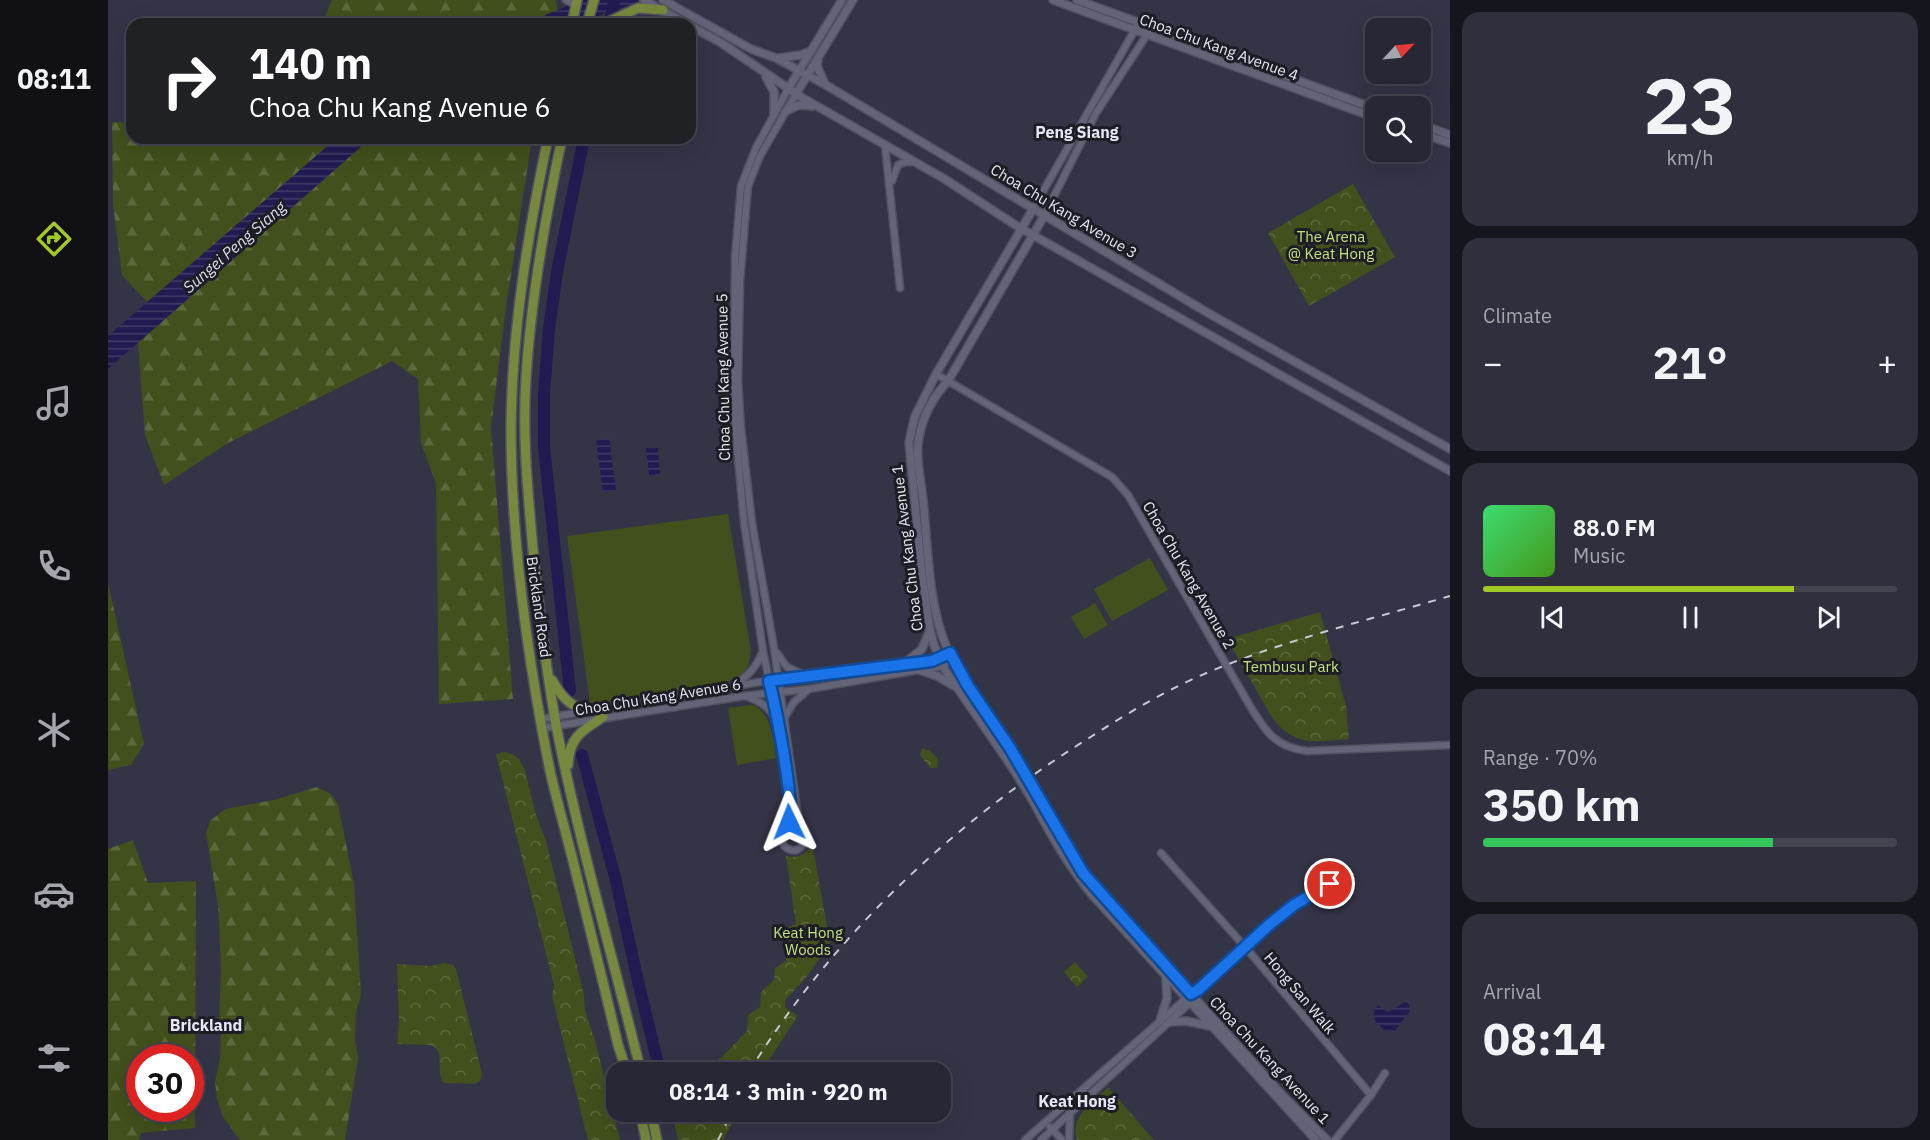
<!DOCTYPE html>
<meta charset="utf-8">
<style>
body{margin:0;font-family:"IBM Plex Sans",sans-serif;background:#2f2f3d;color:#f1f3f6;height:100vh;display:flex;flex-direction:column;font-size:22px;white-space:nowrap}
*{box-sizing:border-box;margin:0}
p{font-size:20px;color:#a4a5ad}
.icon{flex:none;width:33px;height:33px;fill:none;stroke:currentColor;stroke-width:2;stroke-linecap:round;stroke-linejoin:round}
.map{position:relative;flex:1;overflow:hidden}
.drawer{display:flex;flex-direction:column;gap:12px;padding:12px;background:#15151d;width:480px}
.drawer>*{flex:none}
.guide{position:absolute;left:18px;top:18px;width:570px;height:126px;border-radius:18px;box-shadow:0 6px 24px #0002,0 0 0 2px #434450;background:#202124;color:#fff;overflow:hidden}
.needle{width:39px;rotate:64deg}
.tools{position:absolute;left:1257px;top:18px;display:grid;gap:12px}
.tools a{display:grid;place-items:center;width:66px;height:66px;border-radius:12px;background:#272735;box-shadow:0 6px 24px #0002,0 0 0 2px #434450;font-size:30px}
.speed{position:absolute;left:18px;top:1044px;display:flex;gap:12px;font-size:30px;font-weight:700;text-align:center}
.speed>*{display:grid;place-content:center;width:78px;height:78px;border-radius:50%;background:#272735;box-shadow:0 6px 24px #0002,0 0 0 2px #434450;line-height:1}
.speed .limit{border:9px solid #d22;background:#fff;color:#111}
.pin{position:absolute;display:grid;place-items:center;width:51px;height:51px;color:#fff;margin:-26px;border:3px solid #fff;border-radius:50%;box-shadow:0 2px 6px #0007}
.me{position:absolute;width:66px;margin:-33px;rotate:358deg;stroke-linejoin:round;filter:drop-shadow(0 0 4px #0008)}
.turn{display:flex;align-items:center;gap:21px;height:126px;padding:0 24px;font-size:27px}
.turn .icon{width:78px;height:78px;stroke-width:2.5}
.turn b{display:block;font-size:42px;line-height:51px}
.big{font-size:45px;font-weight:800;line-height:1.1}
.drawer .widget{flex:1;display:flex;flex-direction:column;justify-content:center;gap:9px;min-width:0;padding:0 21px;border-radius:18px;background:#2f2f3d}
.drawer .dial{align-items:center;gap:0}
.dial b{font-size:78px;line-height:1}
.song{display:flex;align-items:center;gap:18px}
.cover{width:72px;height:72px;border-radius:9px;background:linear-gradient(135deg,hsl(140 70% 55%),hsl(100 70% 35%))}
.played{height:6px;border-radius:3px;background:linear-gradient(90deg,#a3c927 75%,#434450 75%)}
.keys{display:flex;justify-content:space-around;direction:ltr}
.heat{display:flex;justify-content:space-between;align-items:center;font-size:33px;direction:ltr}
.charge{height:9px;border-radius:4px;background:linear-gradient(90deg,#34c759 70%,#434450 0)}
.trip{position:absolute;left:498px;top:1062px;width:345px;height:60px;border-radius:18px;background:#272735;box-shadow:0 6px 24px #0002,0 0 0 2px #434450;font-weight:800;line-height:60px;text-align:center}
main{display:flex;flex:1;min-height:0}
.menu{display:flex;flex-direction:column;width:108px;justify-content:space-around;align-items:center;background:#101015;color:#a4a5ad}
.menu .icon{width:42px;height:42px}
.menu .active{color:#a3c927}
.menu b{font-size:27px;color:#f1f3f6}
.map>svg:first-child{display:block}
.green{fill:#41501c}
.forest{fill:url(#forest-firs);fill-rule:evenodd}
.park{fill:url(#park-crowns)}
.water{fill:url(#water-rules)}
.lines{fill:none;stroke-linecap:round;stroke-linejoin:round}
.river{stroke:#221b51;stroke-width:12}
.minor-casing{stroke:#515160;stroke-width:9}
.tertiary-casing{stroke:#515160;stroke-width:10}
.primary-casing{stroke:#515160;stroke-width:12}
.minor{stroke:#636478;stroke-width:6}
.tertiary{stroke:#636478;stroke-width:7}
.primary{stroke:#76893e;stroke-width:9}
.rail{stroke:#c8c9d6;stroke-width:2;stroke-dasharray:8 8;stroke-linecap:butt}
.tertiary-bridge-casing{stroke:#515160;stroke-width:10;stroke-linecap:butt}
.tertiary-bridge{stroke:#636478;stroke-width:7}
.route-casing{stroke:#114b97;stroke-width:15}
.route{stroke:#1a73e8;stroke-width:10}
.labels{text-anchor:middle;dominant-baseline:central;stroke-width:6;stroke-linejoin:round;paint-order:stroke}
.street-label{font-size:15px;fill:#e6e7f2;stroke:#1d1d25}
.park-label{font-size:15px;fill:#c4e181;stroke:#1d1d25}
.neighbourhood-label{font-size:16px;font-weight:bold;fill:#e6e7f2;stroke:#1d1d25}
.water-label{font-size:16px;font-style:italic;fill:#dcddef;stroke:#1d1d25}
</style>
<main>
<nav class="menu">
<b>08:11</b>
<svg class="icon active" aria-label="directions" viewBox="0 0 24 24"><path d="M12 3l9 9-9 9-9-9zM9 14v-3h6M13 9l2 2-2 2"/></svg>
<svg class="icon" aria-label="music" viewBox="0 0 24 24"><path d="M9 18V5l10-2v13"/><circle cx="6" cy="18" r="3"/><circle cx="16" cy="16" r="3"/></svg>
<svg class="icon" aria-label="phone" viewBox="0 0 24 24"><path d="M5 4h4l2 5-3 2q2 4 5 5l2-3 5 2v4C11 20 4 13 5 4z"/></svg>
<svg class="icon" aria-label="climate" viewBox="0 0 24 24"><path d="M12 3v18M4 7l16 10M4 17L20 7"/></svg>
<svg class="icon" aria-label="car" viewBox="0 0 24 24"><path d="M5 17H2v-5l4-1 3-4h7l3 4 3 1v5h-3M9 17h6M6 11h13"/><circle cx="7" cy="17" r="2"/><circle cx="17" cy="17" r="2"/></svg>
<svg class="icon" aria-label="filters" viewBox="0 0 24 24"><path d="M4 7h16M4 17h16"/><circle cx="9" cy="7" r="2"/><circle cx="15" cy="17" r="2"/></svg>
</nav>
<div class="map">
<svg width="1342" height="1140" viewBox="0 0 1342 1140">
<defs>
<pattern id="forest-firs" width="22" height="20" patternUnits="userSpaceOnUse" patternTransform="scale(1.5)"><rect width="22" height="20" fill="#41501c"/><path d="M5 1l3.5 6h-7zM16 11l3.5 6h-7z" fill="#5c693d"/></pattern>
<pattern id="park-crowns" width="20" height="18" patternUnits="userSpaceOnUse" patternTransform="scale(1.5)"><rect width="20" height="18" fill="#41501c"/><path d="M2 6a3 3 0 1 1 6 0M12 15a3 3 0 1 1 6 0" fill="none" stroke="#5c693d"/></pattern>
<pattern id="water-rules" width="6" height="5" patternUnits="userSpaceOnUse" patternTransform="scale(1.5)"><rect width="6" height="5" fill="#221b51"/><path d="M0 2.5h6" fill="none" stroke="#423c6a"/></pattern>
</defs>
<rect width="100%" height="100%" fill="#343447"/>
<g class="green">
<polygon points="620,514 643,651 640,667 630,679 483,709 459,536"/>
<polygon points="1042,558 1060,590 1004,621 986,589"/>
<polygon points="987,603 1000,625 976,639 963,617"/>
<path d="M644,705C662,709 666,741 668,758L629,765L620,708Z"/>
</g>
<g class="forest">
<polygon points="224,0 447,0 450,10 417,24 214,24"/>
<polygon points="4,122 24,123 24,138 229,138 39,302 14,275 5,204"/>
<polygon points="263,138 424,138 398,307 383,427 405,699 331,704 328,483 313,443 310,379 284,361 120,443 56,485 37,435 30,343"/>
<polygon points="0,583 36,744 23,765 0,770"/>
<polygon points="209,787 223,794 230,804 246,884 253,995 248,1012 247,1040 250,1058 237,1140 132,1140 115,1117 109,1099 107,1082 112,1058 113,1035 111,1018 113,969 110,905 98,833 102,821 117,809 166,800"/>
<path d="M25,840L40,883L88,881L87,1128L33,1133L31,1140H0V849ZM32,1058H82V1108H32Z"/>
</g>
<g class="park">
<polygon points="1245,184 1287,257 1201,306 1160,233"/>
<path d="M1212,612L1238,706L1241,739C1208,741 1189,748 1165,719L1119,639Z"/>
<polygon points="814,748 822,751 830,759 829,768 822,768 812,755"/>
<polygon points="396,752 404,754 411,759 417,770 428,815 438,841 476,995 477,1010 488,1044 512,1140 480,1140 444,996 446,986 388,754"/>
<path d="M704,842L722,944L696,980L677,1000V1007L690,1016L653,1072H605L604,1067L639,1031L640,1015L652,1007L653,992L666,980L667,968L678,961L680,927L688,924L678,856C691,859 699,854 704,842Z"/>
<polygon points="967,962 980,977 969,987 956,972"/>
<path d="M337,963L345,965L348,969L374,1074L372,1081L366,1084L336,1083C326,1071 339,1052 323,1045L289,1044L291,1020L289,964L322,966Z"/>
<path d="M1000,1087L1046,1140H969C961,1116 985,1103 1000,1087Z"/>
<polygon points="564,1112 630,1112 615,1140 570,1140"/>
</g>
<g class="water">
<polygon points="472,0 530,0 529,4 499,12 473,24 417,24"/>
<polygon points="229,138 263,138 0,369 0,336"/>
<polygon points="501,438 508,490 495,492 488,440"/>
<polygon points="538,448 550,448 552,474 541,475"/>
<polygon points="1297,1002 1301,1004 1302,1011 1287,1031 1276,1030 1267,1021 1266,1010 1270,1005 1280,1012"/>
</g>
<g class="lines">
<g class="river">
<polyline points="502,24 506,0"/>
<polyline points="462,691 436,447 436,394 441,329 449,272 476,138"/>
<polyline points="474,755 507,877 529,977 552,1072"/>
</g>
<defs>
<g id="minor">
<polyline points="458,0 468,5"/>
<path d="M680,89L648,148L633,186L627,258L626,387V414L636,522L655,651L664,694L683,807L681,822L672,837L676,846C683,852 689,852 695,845L697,836L691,823L666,648L644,523L633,428L630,381L632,281L640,186L652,156L688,94"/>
<polyline points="777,145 792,288"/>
<polyline points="784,181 790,165 797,162 807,162"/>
<polyline points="925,209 1029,26"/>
<polyline points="936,216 988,113 1044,27"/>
<path d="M828,374L1004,477L1020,495L1142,706C1158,732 1167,747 1199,751L1342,745"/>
<polyline points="669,653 679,667 695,674"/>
<path d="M626,685C640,676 648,668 654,653"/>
<path d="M638,696C650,701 659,705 666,716"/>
<polyline points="433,719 675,678 824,661 842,653"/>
<polyline points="675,720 686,702 701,689"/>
<polyline points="435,728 636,696 701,689 834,666 845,660"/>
<polyline points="1053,853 1138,948 1263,1095"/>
<polyline points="942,1127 954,1140"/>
<polyline points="917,1140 1083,994 1090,990 1162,924 1186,905 1222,884"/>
<polyline points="933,1140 1086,999"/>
<polyline points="961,1140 962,1114"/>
<polyline points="1227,1140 1263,1095 1277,1073"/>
</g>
<g id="tertiary">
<polyline points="536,0 579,24"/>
<polyline points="555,0 643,49 668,58 718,85 1100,313 1342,449"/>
<polyline points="945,0 1268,118"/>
<polyline points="969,0 1268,109"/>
<polyline points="582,26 612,42 693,97 835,178 909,226 1342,471"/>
<polyline points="671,58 693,55 701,52"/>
<polyline points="710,59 709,66 716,82"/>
<polyline points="658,77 666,92 666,114"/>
<polyline points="680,89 734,0"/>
<polyline points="688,94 745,0"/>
<polyline points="678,111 691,105 704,106"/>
<polyline points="1312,124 1342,135"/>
<polyline points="1312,133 1342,143"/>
<polyline points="797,663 814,649 822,630"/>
<polyline points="808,669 829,676 846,686"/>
<path d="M909,760C886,723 857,688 839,648C820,605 820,547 815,500C813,480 807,456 811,437C815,416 826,396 840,381L936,216"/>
<polyline points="902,764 837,670 826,645 822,630 814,575 801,442 807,416 828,374 925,209"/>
<polyline points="931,797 975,873 992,893 1176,1097 1219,1140"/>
<path d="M925,801C943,835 961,867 986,897L1208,1140"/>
<polyline points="1052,1021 1059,998 1058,979"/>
<polyline points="1062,1022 1078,1021 1102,1026"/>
</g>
<g id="primary">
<polyline points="464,24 469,0"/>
<polyline points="479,24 486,0"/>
<polyline points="496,24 530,8 555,10"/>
<path d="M440,138C420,233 404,329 403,427C403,540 419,655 441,766C448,799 458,832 466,865C481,925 496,985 510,1045L519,1072"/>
<path d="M454,138C437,218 423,297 418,378C414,436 420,493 425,550C431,610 438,670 449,730C472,845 505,958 533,1072"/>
<path d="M444,680C453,696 460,704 477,711"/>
<path d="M460,765C461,738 473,731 495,717"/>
<polyline points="532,1112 538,1140"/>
<polyline points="543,1112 549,1140"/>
</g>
</defs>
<use href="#minor" class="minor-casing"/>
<use href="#tertiary" class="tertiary-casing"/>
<use href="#primary" class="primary-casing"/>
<use href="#minor" class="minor"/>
<use href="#tertiary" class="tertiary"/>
<use href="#primary" class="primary"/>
<g class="rail">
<path d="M641,1072C725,935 845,823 981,738C1015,716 1050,695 1087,678C1168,642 1257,621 1342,596"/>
<polyline points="610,1140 624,1112"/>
</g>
<defs>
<g id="tertiary-bridge">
<polyline points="909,760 931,797"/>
<polyline points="902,764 925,801"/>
</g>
</defs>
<use href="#tertiary-bridge" class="tertiary-bridge-casing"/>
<use href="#tertiary-bridge" class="tertiary-bridge"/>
</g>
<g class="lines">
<defs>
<path id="route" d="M681,822C687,803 667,704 661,681L824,661L842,653L860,686L902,748L975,873L1083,994L1090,990L1162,924L1186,905L1222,884"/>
</defs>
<use href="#route" class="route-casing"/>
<use href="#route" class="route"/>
</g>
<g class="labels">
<g class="street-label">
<text transform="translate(1111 47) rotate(20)">Choa Chu Kang Avenue 4</text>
<text transform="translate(956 211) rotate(31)">Choa Chu Kang Avenue 3</text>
<text transform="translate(615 377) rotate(-91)">Choa Chu Kang Avenue 5</text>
<text transform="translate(799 548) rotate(-97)">Choa Chu Kang Avenue 1</text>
<text transform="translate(1081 575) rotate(60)">Choa Chu Kang Avenue 2</text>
<text transform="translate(431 607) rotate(82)">Brickland Road</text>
<text transform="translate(550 697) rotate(-9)">Choa Chu Kang Avenue 6</text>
<text transform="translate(1192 993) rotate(50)">Hong San Walk</text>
<text transform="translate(1162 1060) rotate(47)">Choa Chu Kang Avenue 1</text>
</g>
<g class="park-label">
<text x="1223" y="236">The Arena<tspan x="1223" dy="17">@ Keat Hong</tspan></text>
<text x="1183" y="666">Tembusu Park</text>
<text x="700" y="932">Keat Hong<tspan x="700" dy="17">Woods</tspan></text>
</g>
<g class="neighbourhood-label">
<text x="969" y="132">Peng Siang</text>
<text x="98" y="1025">Brickland</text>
<text x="969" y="1101">Keat Hong</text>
</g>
<g class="water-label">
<text transform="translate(126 247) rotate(-41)">Sungei Peng Siang</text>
</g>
</g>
</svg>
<div class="tools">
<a><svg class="needle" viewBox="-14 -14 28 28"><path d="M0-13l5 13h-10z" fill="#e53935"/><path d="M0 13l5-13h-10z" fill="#a4a5ad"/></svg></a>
<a><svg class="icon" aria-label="search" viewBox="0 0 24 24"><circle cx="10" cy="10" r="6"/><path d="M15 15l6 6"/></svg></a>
</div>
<div class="speed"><div class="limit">30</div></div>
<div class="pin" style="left:1222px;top:884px;background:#d93025"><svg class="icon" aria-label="arrive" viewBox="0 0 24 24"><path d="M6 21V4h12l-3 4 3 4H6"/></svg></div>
<svg class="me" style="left:681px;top:822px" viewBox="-20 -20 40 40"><path d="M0-17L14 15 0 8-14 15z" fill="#1a73e8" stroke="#fff" stroke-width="4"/></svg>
<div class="trip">08:14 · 3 min · 920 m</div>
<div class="guide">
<div class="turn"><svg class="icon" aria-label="right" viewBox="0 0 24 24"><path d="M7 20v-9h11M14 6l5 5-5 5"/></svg><div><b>140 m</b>Choa Chu Kang Avenue 6</div></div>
</div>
</div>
<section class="drawer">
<div class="widget dial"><b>23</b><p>km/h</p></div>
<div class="widget"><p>Climate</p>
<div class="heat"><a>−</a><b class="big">21°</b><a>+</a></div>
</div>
<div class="widget">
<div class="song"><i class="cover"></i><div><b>88.0 FM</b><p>Music</p></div></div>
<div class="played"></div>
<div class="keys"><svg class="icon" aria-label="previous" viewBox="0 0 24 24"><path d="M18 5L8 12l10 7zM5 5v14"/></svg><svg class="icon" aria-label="pause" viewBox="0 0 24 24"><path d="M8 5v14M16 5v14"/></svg><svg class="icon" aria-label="next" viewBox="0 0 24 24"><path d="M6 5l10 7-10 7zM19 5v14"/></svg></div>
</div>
<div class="widget"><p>Range · 70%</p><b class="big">350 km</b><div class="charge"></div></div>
<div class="widget"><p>Arrival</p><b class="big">08:14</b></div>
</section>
</main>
